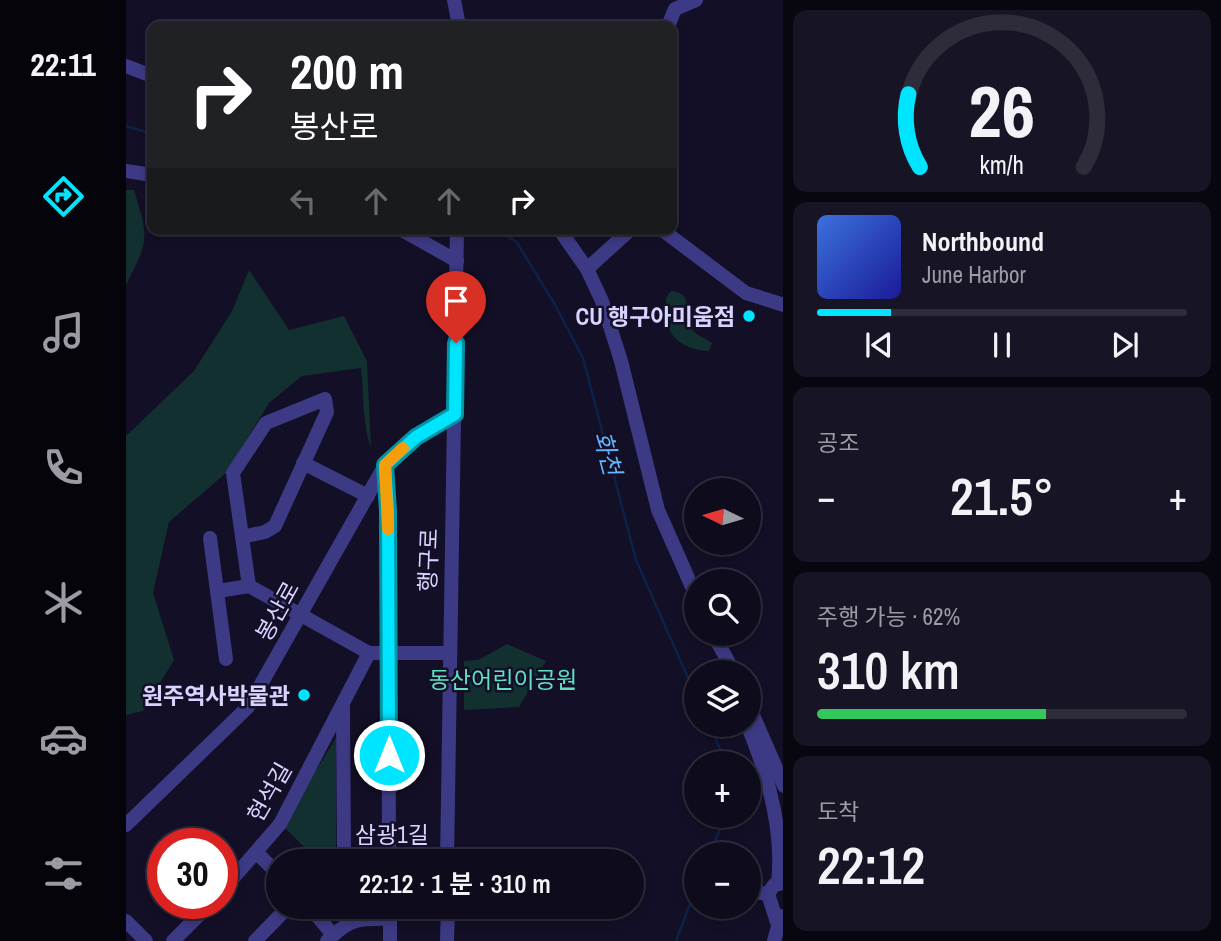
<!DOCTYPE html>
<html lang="ko">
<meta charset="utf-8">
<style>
body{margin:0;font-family:"Archivo Narrow","Noto Sans KR",sans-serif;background:#171425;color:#f1f3f6;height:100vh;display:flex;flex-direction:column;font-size:26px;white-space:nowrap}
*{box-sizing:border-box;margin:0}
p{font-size:23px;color:#9b9ba3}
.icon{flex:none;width:38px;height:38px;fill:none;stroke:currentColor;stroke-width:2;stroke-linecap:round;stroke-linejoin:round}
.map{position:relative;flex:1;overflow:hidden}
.side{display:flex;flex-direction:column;gap:10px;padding:10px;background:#08060f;width:438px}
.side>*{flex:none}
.banner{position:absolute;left:21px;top:21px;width:530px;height:214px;border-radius:14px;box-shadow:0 4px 10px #0003,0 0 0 2px #2e2b3b;background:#202124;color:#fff;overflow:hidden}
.needle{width:46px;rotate:275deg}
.controls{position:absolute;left:558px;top:478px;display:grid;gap:14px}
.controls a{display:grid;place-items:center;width:77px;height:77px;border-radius:50%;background:#0e0b1c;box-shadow:0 4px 10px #0003,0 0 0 2px #2e2b3b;font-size:35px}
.speed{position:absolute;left:21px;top:828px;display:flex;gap:14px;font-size:35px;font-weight:700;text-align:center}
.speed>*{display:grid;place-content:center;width:91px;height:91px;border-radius:50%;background:#0e0b1c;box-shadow:0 4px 10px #0003,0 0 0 2px #2e2b3b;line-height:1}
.speed .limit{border:10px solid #d22;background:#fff;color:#111}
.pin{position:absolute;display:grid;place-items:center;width:60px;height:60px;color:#fff;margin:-72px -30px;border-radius:50% 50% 50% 0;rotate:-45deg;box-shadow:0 0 7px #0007}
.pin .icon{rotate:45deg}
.me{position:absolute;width:77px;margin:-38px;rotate:0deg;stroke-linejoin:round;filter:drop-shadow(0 0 5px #0008)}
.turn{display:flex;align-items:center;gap:24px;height:147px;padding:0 28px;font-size:32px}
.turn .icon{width:91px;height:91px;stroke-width:2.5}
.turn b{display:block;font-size:49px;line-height:60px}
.lanes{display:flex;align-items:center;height:66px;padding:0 28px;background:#0003;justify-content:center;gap:35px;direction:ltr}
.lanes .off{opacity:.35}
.big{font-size:52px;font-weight:600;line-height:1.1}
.side .widget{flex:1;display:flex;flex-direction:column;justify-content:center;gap:10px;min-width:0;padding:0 24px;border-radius:14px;background:#171425}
.side .dial{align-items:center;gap:0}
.dial svg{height:182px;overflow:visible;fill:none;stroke:#2e2b3b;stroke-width:7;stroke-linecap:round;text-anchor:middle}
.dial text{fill:#f1f3f6;stroke:none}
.song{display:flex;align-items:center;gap:21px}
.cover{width:84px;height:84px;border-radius:10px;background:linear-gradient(135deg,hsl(220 70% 55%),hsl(240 70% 35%))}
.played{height:7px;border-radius:4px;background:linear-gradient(90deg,#00e5ff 20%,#2e2b3b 20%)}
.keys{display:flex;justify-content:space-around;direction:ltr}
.heat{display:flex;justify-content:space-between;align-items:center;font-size:38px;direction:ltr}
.charge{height:10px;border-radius:5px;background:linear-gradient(90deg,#34c759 62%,#2e2b3b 0)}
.trip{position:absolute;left:140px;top:849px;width:378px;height:70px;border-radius:35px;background:#0e0b1c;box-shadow:0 4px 10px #0003,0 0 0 2px #2e2b3b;font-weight:600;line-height:70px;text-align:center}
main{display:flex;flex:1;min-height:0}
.dock{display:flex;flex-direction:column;width:126px;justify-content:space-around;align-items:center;background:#06040b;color:#9b9ba3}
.dock .icon{width:49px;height:49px}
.dock .current{color:#00e5ff}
.dock b{font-size:32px;color:#f1f3f6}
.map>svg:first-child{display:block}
.green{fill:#12302f}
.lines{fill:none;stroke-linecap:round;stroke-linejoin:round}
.stream{stroke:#0c2248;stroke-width:2.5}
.minor{stroke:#3d3a85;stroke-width:14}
.route-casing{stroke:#0095a6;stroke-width:18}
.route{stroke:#00e5ff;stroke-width:12}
.slow{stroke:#f59e0b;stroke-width:12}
.poi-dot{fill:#00e5ff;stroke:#130f26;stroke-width:2.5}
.labels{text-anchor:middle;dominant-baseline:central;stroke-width:5;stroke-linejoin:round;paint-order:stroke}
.poi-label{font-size:23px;font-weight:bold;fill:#d9d4ff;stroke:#130f26;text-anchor:end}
.street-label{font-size:23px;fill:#d9d4ff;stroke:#130f26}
.park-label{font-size:23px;fill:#5fe0c0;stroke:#130f26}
.water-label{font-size:24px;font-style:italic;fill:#62b6ff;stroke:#130f26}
</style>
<main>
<nav class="dock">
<b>22:11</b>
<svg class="icon current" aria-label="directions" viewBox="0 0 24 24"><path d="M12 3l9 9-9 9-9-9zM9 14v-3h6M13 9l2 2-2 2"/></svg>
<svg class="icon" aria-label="music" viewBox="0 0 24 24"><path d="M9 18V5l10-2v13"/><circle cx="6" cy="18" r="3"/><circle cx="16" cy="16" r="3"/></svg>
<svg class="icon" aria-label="phone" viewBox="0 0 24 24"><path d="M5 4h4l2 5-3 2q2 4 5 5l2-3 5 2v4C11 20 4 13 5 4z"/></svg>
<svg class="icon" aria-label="climate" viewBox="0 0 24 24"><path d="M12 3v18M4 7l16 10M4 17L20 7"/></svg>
<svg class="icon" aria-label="car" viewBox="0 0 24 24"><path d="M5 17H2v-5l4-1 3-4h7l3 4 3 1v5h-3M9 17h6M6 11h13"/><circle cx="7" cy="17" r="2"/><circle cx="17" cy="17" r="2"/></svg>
<svg class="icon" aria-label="filters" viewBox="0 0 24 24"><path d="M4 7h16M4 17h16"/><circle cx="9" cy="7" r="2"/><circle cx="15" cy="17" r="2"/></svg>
</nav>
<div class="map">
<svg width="658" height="941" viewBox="0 0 658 941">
<rect width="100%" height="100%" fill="#130f26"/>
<g class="green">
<path d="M0,190H8C23,239 23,239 0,285Z"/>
<path d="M123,270L163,330L218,316L241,361L245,448C236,422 238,396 235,368L176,376L143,403L100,473L43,522L27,593L48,660L17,711L0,715V436L68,371L106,311Z"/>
<path d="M545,291C568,293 558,312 564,326C569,336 578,337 586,343L583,351C556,350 537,335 540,306C540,299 540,296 545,291Z"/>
<polygon points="381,644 420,661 393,707 338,710 338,661 352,660"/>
<polygon points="210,738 210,846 197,861 192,861 156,825"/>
</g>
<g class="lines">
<g class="stream">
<polyline points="0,126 26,134"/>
<polyline points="366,229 390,241 428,303 457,358 510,560 570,696"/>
<polyline points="583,724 600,763"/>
<polyline points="623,787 635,779"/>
<polyline points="584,854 599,816"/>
<polyline points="550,941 570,888"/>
</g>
<g class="minor">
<polyline points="328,0 333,26"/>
<polyline points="542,26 549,9 570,0"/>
<polyline points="0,66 26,76"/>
<polyline points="0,171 26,175"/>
<polyline points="274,229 331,261"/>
<polyline points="433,229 461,269 476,301 495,361 532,510 570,596"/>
<polyline points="535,229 620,293 658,305"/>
<polyline points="461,269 505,229"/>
<polyline points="177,463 242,496"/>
<polyline points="259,465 262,511 263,861"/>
<polyline points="116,537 139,532 149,526 201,412 199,399 140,423 107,473 123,586"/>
<polyline points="84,538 100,659"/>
<polyline points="92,591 123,586 243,653 323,653"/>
<polyline points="587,634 608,672"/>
<polyline points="623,706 658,786"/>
<polyline points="217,708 218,857"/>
<path d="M621,724C641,772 658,830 652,883"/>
<polyline points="0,825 122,707 259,465 290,437 329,414"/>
<polyline points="131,853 152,874"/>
<polyline points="213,861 218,857 321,857"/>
<polyline points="321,861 331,229"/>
<polyline points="96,891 154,824 243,653"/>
<polyline points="623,891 642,894"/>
<polyline points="183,906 207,935"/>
<polyline points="0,921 20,941"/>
<polyline points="651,922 642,894 648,885 658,883"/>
<polyline points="47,941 85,903"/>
<polyline points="129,941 163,906"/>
<path d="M201,941C223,919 232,918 264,919"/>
<polyline points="264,941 264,906"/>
<polyline points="321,941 322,906"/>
<polyline points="648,941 655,916"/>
</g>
</g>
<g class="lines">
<defs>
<polyline id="route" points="263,755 262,511 259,465 290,437 329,414 330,343"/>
</defs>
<use href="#route" class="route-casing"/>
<use href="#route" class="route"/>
<polyline class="slow" points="262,529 259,465 277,448"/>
</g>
<g class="poi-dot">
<circle cx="623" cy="316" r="7"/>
<circle cx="178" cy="695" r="7"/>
</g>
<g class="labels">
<g class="poi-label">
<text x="609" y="316">CU 행구아미움점</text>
<text x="164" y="695">원주역사박물관</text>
</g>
<g class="street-label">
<text transform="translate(302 560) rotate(-88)">행구로</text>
<text transform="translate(151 611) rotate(-61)">봉산로</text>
<text transform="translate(143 792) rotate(-60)">현석길</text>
<text x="266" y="834">삼광1길</text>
</g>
<g class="park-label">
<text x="377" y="679">동산어린이공원</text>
</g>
<g class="water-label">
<text transform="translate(482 453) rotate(75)">화천</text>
</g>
</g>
</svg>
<div class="controls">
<a><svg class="needle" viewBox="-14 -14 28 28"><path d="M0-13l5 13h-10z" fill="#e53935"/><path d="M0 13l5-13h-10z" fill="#9b9ba3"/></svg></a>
<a><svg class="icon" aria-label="search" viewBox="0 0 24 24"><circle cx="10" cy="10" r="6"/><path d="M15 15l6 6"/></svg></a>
<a><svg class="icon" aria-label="layers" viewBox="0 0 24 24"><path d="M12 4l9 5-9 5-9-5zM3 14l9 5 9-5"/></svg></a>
<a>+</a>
<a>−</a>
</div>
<div class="speed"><div class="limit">30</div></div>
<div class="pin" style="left:330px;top:343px;background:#d93025"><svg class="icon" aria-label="arrive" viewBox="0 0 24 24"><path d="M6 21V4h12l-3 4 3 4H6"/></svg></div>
<svg class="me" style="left:263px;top:755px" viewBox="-20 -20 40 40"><circle r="17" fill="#00e5ff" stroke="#fff" stroke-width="3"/><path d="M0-11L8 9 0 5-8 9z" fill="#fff"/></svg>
<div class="trip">22:12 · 1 분 · 310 m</div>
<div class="banner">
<div class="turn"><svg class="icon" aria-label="right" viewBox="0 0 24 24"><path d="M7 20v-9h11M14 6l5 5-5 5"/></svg><div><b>200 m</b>봉산로</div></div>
<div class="lanes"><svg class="icon off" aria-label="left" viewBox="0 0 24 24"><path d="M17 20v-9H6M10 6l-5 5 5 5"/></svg><svg class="icon off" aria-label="ahead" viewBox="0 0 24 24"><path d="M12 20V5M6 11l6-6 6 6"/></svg><svg class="icon off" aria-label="ahead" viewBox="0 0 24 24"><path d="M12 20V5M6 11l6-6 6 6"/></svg><svg class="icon" aria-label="right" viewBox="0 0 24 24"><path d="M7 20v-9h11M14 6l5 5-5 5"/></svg></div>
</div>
</div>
<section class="side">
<div class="widget dial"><svg viewBox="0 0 100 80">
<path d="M14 69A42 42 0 1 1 86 69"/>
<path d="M14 69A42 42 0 0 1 9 37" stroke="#00e5ff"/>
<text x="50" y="56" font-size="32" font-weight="700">26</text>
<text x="50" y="72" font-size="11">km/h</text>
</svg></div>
<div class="widget">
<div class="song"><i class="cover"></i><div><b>Northbound</b><p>June Harbor</p></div></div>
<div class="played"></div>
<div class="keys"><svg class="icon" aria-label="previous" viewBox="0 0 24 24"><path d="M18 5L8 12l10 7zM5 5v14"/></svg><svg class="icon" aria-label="pause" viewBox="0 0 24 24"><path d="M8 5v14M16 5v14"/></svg><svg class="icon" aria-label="next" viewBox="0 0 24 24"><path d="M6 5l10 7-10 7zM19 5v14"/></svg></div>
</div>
<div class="widget"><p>공조</p>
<div class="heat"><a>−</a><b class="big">21.5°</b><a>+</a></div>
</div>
<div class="widget"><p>주행 가능 · 62%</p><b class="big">310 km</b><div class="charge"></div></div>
<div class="widget"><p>도착</p><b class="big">22:12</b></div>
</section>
</main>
